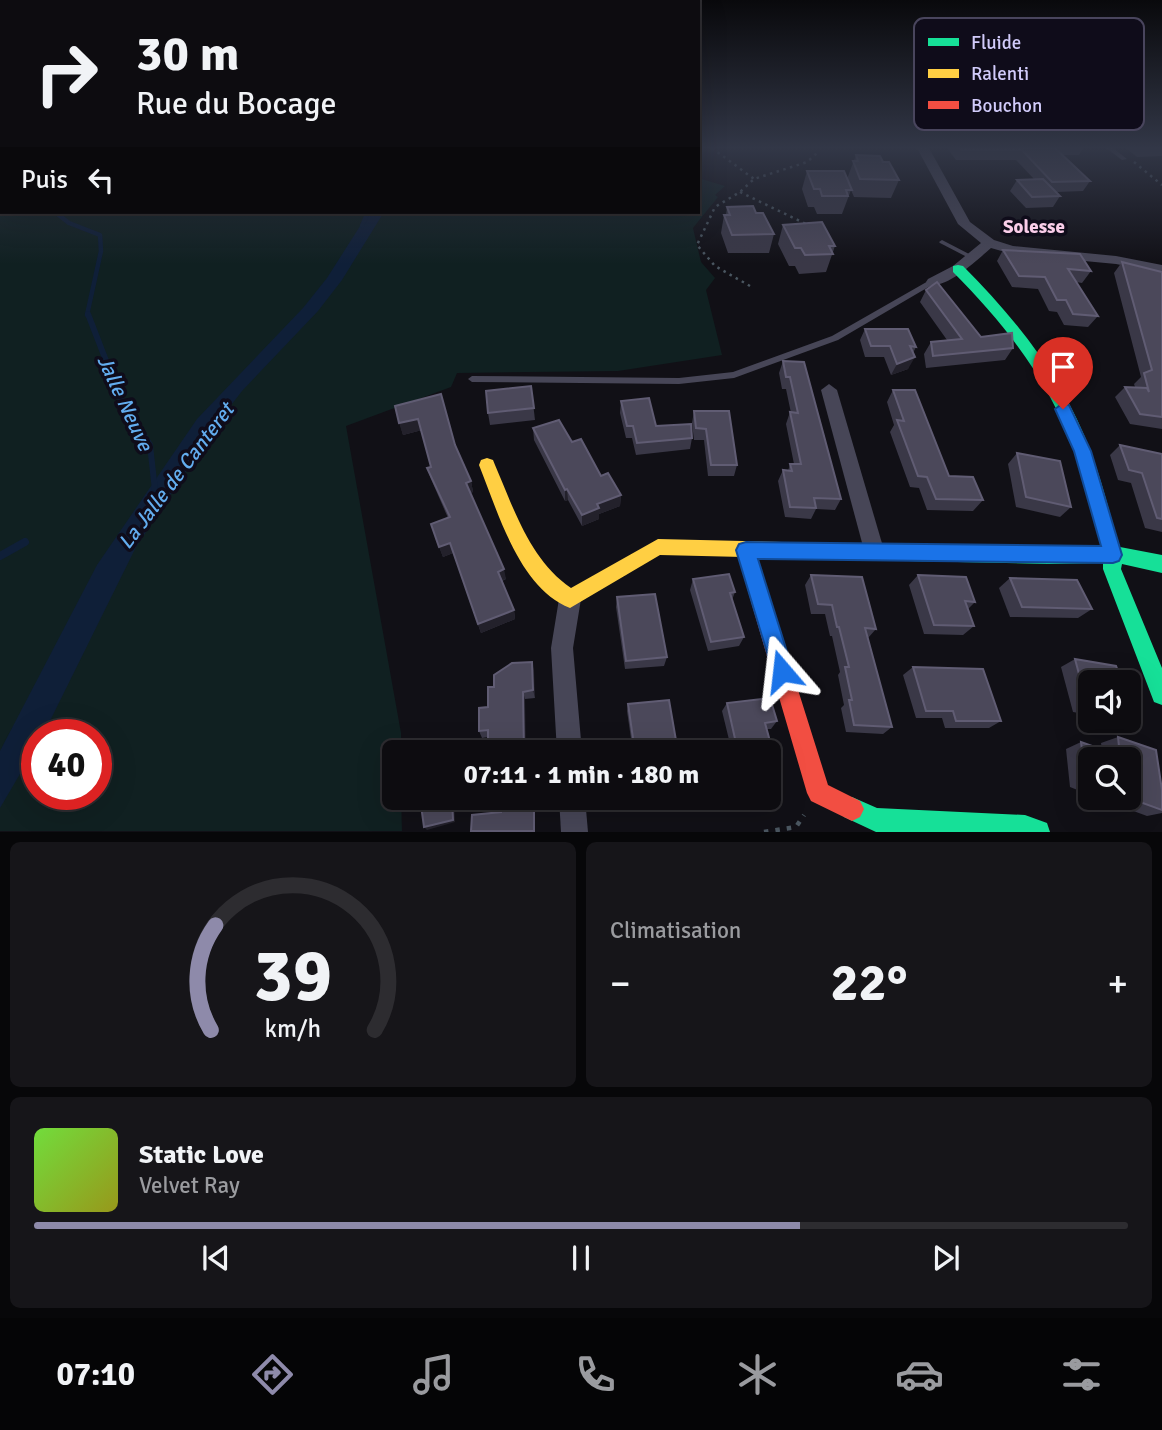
<!DOCTYPE html>
<html lang="fr">
<meta charset="utf-8">
<style>
body{margin:0;font-family:Signika,sans-serif;background:#161519;color:#f1f3f6;height:100vh;display:flex;flex-direction:column;font-size:26px;white-space:nowrap}
*{box-sizing:border-box;margin:0}
p{font-size:23px;color:#9a9b9f}
.icon{flex:none;width:38px;height:38px;fill:none;stroke:currentColor;stroke-width:2;stroke-linecap:round;stroke-linejoin:round}
.map{position:relative;height:832px;overflow:hidden}
.sheet{display:flex;flex-direction:column;gap:10px;padding:10px;background:#070709;flex:1}
.sheet>*{flex:none}
.banner{position:absolute;left:0px;top:0px;width:700px;height:214px;box-shadow:0 7px 28px #0002,0 0 0 2px #2d2c30;background:#0d0c10;color:#f1f3f6;overflow:hidden}
.tools{position:absolute;left:1078px;top:670px;display:grid;gap:14px}
.tools a{display:grid;place-items:center;width:63px;height:63px;border-radius:10px;background:#0d0c10;box-shadow:0 7px 28px #0002,0 0 0 2px #2d2c30;font-size:35px}
.speed{position:absolute;left:21px;top:719px;display:flex;gap:14px;font-size:35px;font-weight:700;text-align:center}
.speed>*{display:grid;place-content:center;width:91px;height:91px;border-radius:50%;background:#0d0c10;box-shadow:0 7px 28px #0002,0 0 0 2px #2d2c30;line-height:1}
.speed .limit{border:10px solid #d22;background:#fff;color:#111}
.pin{position:absolute;display:grid;place-items:center;width:60px;height:60px;color:#fff;margin:-72px -30px;border-radius:50% 50% 50% 0;rotate:-45deg;box-shadow:0 0 7px #0007}
.pin .icon{rotate:45deg}
.me{position:absolute;width:77px;margin:-38px;rotate:343deg;stroke-linejoin:round;filter:drop-shadow(0 0 5px #0008)}
.turn{display:flex;align-items:center;gap:24px;height:147px;padding:0 21px;font-size:32px}
.turn .icon{width:91px;height:91px;stroke-width:2.5}
.turn b{display:block;font-size:49px;line-height:60px}
.then{display:flex;align-items:center;height:66px;padding:0 21px;background:#0003;gap:14px;font-size:26px}
.big{font-size:52px;font-weight:700;line-height:1.1}
.sheet .card{flex:1;display:flex;flex-direction:column;justify-content:center;gap:10px;min-width:0;padding:0 24px;border-radius:10px;background:#161519}
.sheet .dial{align-items:center;gap:0}
.dial svg{height:182px;overflow:visible;fill:none;stroke:#2d2c30;stroke-width:7;stroke-linecap:round;text-anchor:middle}
.dial text{fill:#f1f3f6;stroke:none}
.song{display:flex;align-items:center;gap:21px}
.cover{width:84px;height:84px;border-radius:10px;background:linear-gradient(135deg,hsl(100 70% 55%),hsl(60 70% 35%))}
.played{height:7px;border-radius:4px;background:linear-gradient(90deg,#8e8aaa 70%,#2d2c30 70%)}
.keys{display:flex;justify-content:space-around;direction:ltr}
.heat{display:flex;justify-content:space-between;align-items:center;font-size:38px;direction:ltr}
.sheet .tiles{flex:1;display:grid;gap:10px;grid-template-columns:1fr 1fr}
.card:last-child{grid-column:span 2}
.trip{position:absolute;left:382px;top:740px;width:399px;height:70px;border-radius:10px;background:#0d0c10;box-shadow:0 7px 28px #0002,0 0 0 2px #2d2c30;font-weight:700;line-height:70px;text-align:center}
.menu{display:flex;height:112px;justify-content:space-around;align-items:center;background:#050506;color:#9a9b9f}
.menu .icon{width:49px;height:49px}
.menu .active{color:#8e8aaa}
.menu b{font-size:32px;color:#f1f3f6}
.map>svg:first-child{display:block}
.green{fill:#102021;fill-rule:evenodd}
.water{fill:#0f1f38}
.lines{fill:none;stroke-linecap:round;stroke-linejoin:round}
.stream-far2{stroke:#0f1f38;stroke-width:4.5}
.stream-far1{stroke:#0f1f38;stroke-width:6}
.stream{stroke:#0f1f38;stroke-width:8}
.path-far1{stroke:#4a5660;stroke-width:2.5;stroke-dasharray:2.5 4.5;stroke-linecap:butt}
.path{stroke:#4a5660;stroke-width:4.5;stroke-dasharray:4.5 7;stroke-linecap:butt}
.lane{fill:#474657;fill-rule:evenodd}
.street{fill:#474657;fill-rule:evenodd}
.fast{fill:#16e098;fill-rule:evenodd}
.slow{fill:#ffcf43;fill-rule:evenodd}
.jam{fill:#f24e42;fill-rule:evenodd}
.wall{fill:#3a3847}
.shaded-wall{fill:#23212b}
.building{fill:#4b485a;stroke:#605c73;stroke-width:2}
.route{fill:#1a73e8;stroke:#114b97;stroke-width:2}
.labels{text-anchor:middle;dominant-baseline:central;stroke-width:7;stroke-linejoin:round;paint-order:stroke}
.far-quarter-label{font-size:19px;font-weight:bold;fill:#facde9;stroke:#0f0c1a}
.water-label{font-size:21px;font-style:italic;fill:#63adef;stroke:#0f0c1a}
.key{fill:#0f0c1a;stroke:#49455d;stroke-width:2}
.key-label{font-size:19px;fill:#d1cbfa}
</style>
<div class="map">
<svg width="1162" height="832" viewBox="0 0 1162 832">
<rect width="100%" height="100%" fill="#111016"/>
<path class="green" d="M0,148L2,212H698V178L725,186L715,195L718,197L693,228L701,262L715,278L706,290L722,355L618,371L457,373L451,387L346,426L401,733V752H394V798H401L402,831H0ZM37,735H96V794H37Z"/>
<polygon class="water" points="369,212 384,212 342,280 318,311 242,391 225,413 136,547 43,735 37,735 37,745 0,808 0,751 97,565 197,419 303,308 327,278"/>
<g class="lines">
<g class="stream-far2">
<polyline points="55,212 69,223 100,235 101,251 87,315"/>
<polyline points="362,226 368,212"/>
</g>
<polyline class="stream-far1" points="88,314 122,402 150,445 155,490"/>
<polyline class="stream" points="0,556 25,542"/>
<g class="path-far1">
<polyline points="712,148 754,179"/>
<polyline points="1134,162 1162,185"/>
<polyline points="740,192 806,224"/>
<polyline points="750,286 715,266 697,245 715,207 740,192 754,179 807,162 817,153"/>
</g>
<polyline class="path" points="764,832 796,827 804,815"/>
<g class="lane">
<polygon points="1106,148 1113,148 1127,159 1122,160"/>
<polygon points="942,240 971,255 972,256 969,258 967,257 940,243 939,242"/>
<polygon points="930,280 936,280 937,282 838,340 734,378 679,384 472,382 468,379 472,376 679,378 733,372 832,336"/>
</g>
<g class="street">
<path d="M917,148H929L970,222L994,240L1013,246L1116,256L1162,265V273L1116,264L1012,254L991,248C977,260 947,289 928,285L926,282L928,279L953,266L981,243L958,224Z"/>
<polygon points="829,384 837,390 884,550 881,557 874,559 867,557 864,550 821,390"/>
<polygon points="570,589 578,592 581,599 573,648 582,752 557,752 551,648 559,599 562,592"/>
<polygon points="559,798 585,798 588,832 561,832"/>
</g>
<g class="fast">
<path d="M958,265L963,266C1018,321 1065,381 1092,455C1103,485 1110,516 1120,547L1162,555V573L1122,564L1121,569L1162,668V705L1154,702L1103,569V563L1048,564L860,560L853,558L851,552L853,546L860,544L1048,548L1101,546C1092,515 1086,483 1075,453C1050,382 1006,325 953,272V266Z"/>
<polygon points="852,797 877,808 1025,815 1047,823 1050,832 876,832 844,817 840,809 844,801"/>
</g>
<path class="slow" d="M487,458L493,460L495,465C514,509 530,560 571,588L658,539L860,544L867,546L869,552L867,558L860,560L660,555L570,608C519,588 498,512 479,465L481,460Z"/>
<polygon class="jam" points="745,542 752,544 754,550 828,785 860,801 864,809 860,817 852,821 811,801 807,793 736,550 738,544"/>
</g>
<g class="wall">
<polygon points="947,148 1083,148 1079,155 1063,155 1090,181 1083,191 1056,192 1060,196 1053,207 1026,208 1010,191 1017,180 1034,179 1016,160 956,160"/>
<polygon points="1126,148 1162,148 1162,156 1137,157"/>
<polygon points="856,155 883,162 899,180 891,198 854,197 851,190 842,214 817,214 814,207 808,207 802,189 807,171 847,179"/>
<polygon points="727,207 756,213 774,234 769,253 728,253 721,233 724,215 726,215"/>
<polygon points="783,225 835,246 826,272 799,274 795,266 789,266 778,244"/>
<polygon points="1003,250 1091,271 1082,283 1076,282 1098,316 1088,327 1064,325 1057,312 1049,311 1038,289 1012,287 997,261"/>
<polygon points="1122,262 1162,272 1162,429 1130,424 1115,397 1125,387 1135,387 1134,384 1141,377 1114,273"/>
<polygon points="926,290 981,337 1013,348 1005,360 926,368 924,354 931,342 947,340 920,302"/>
<polygon points="865,329 916,347 913,353 908,369 891,375 884,357 865,357 860,340"/>
<polygon points="783,361 841,499 835,510 816,509 811,519 785,517 778,481 783,470 788,471 790,464 794,464 786,424 790,412 791,413 786,389 782,389 779,373"/>
<polygon points="531,386 535,420 490,425 488,413"/>
<polygon points="893,390 949,476 983,500 973,511 927,510 919,488 910,487 890,432 894,425 887,402"/>
<polygon points="621,401 656,426 692,438 690,449 636,455 632,438 626,438 620,413"/>
<polygon points="395,406 455,445 471,481 473,492 470,493 506,579 502,581 514,610 515,619 481,633 453,553 443,557 431,524 448,518 431,479 427,468 431,467 422,430 403,435"/>
<polygon points="694,411 737,465 734,476 708,476 704,440 694,440 692,423"/>
<polygon points="533,428 572,442 601,476 621,495 620,506 599,514 599,519 582,526 568,500 565,501 534,440"/>
<polygon points="1120,445 1162,454 1162,532 1145,528 1131,483 1118,480 1110,455"/>
<polygon points="1017,453 1071,507 1060,517 1016,507 1008,464"/>
<polygon points="811,575 876,629 868,638 892,727 883,734 846,732 841,708 844,705 838,675 840,672 832,636 830,636 825,614 811,614 805,585"/>
<polygon points="918,575 975,602 968,609 974,626 963,635 924,634 909,585"/>
<polygon points="1010,578 1092,609 1078,618 1010,617 999,588"/>
<polygon points="693,579 735,592 732,600 744,637 739,646 708,651 690,590"/>
<polygon points="617,597 667,657 664,666 625,669 616,607"/>
<polygon points="1075,659 1090,682 1090,715 1073,712 1061,667"/>
<polygon points="532,662 535,698 525,699 488,737 482,738 479,731 494,687"/>
<polygon points="913,667 1001,721 989,728 945,728 942,718 916,718 903,675"/>
<polygon points="1129,692 1141,715 1129,721"/>
<polygon points="727,703 777,721 771,729 767,729 777,767 770,773 768,773 768,752 732,752 722,711"/>
<polygon points="628,704 678,752 633,752 627,711"/>
<polygon points="1118,737 1162,790 1162,813 1147,816 1098,798 1129,798 1090,760 1090,795 1070,787 1066,749 1081,742 1102,750 1101,743"/>
<polygon points="650,798 685,798 683,800 651,804"/>
</g>
<g class="shaded-wall">
<polygon points="915,357 908,369 891,375 897,364"/>
<polygon points="418,419 422,430 403,435 399,423"/>
<polygon points="471,481 473,492 468,494 466,483"/>
<polygon points="567,489 568,500 565,501 565,490"/>
<polygon points="621,495 620,506 599,514 599,519 582,526 582,515 597,504"/>
<polygon points="450,543 453,553 443,557 439,547"/>
<polygon points="504,569 506,579 500,581 498,572"/>
<polygon points="514,610 515,619 481,633 478,624"/>
<polygon points="532,662 534,670 535,698 533,690"/>
<polygon points="523,692 525,699 526,752 524,752"/>
<polygon points="452,798 454,798 455,822 427,830 424,827"/>
</g>
<g class="building">
<polygon points="959,148 1055,148 1090,181 1052,182 1022,150 961,150"/>
<polygon points="856,155 880,156 883,162 889,162 899,180 860,179 853,161 858,161"/>
<polygon points="807,171 844,171 852,190 846,190 848,196 822,196 820,189 814,189"/>
<polygon points="1043,179 1060,196 1032,197 1017,180"/>
<polygon points="753,206 756,213 763,213 774,234 732,235 724,215 730,215 727,207"/>
<polygon points="822,222 835,246 829,246 833,254 805,255 801,248 795,248 783,225"/>
<polygon points="1003,250 1080,254 1091,271 1068,269 1098,316 1073,314 1066,300 1057,300 1045,277 1019,276"/>
<polygon points="1122,262 1162,272 1162,417 1140,414 1125,387 1147,388 1149,392 1144,373 1152,370"/>
<polygon points="937,282 981,337 1012,333 1013,348 933,356 931,342 962,339 926,290"/>
<polygon points="865,329 908,329 916,347 910,346 915,357 897,364 890,346 871,346"/>
<polygon points="783,361 804,362 841,499 814,498 816,508 790,507 783,470 792,471 790,464 801,464 790,412 798,413 790,377 786,377"/>
<polygon points="531,386 534,408 488,413 486,391"/>
<polygon points="893,390 915,390 949,476 973,477 983,500 936,499 927,477 918,476 897,420 904,421"/>
<polygon points="441,394 455,445 471,481 466,483 504,569 498,572 514,610 478,624 450,543 439,547 431,524 450,517 427,468 431,467 418,419 399,423 395,406"/>
<polygon points="649,398 656,426 691,424 692,438 637,443 633,426 627,426 621,401"/>
<polygon points="694,411 729,411 737,465 711,465 706,429 696,428"/>
<polygon points="559,420 572,442 581,439 601,476 608,473 621,495 597,504 599,508 582,515 567,489 565,490 533,428"/>
<polygon points="1120,445 1162,454 1162,519 1157,518 1142,473 1129,470"/>
<polygon points="1017,453 1060,461 1071,507 1026,497"/>
<polygon points="729,574 735,592 730,593 744,637 711,642 693,579"/>
<polygon points="811,575 862,577 876,629 865,628 892,727 854,725 849,700 852,700 845,667 849,667 839,627 837,627 832,605 818,604"/>
<polygon points="918,575 966,577 975,602 965,601 974,626 934,625"/>
<polygon points="1010,578 1077,580 1092,609 1022,607"/>
<polygon points="655,594 667,657 626,661 617,597"/>
<polygon points="1075,659 1116,666 1122,682 1090,682 1090,705 1087,704"/>
<polygon points="532,662 533,690 523,692 524,752 488,752 488,730 479,731 479,708 488,707 488,687 494,687 494,675 512,663"/>
<polygon points="913,667 983,669 1001,721 956,721 953,711 926,711"/>
<polygon points="1129,692 1134,693 1141,715 1129,713"/>
<polygon points="770,698 777,721 765,723 777,767 768,768 768,752 738,752 727,703"/>
<polygon points="669,700 678,752 635,752 628,704"/>
<polygon points="1118,737 1156,750 1162,790 1162,810 1129,798 1129,760 1090,760 1090,783 1086,781 1081,742 1120,756"/>
<polygon points="420,798 452,798 453,820 424,827"/>
<polygon points="500,798 524,798 525,810 534,809 534,831 471,831 472,815 501,812"/>
</g>
<linearGradient id="sky" x2="0" y2="1"><stop stop-color="#09090c"/><stop offset="0.56" stop-color="#323747"/><stop offset="1" stop-color="#323747" stop-opacity="0"/></linearGradient>
<rect width="1162" height="264" fill="url(#sky)"/>
<polygon class="route" points="1063,403 1069,405 1091,451 1122,555 1119,561 1113,563 758,559 793,671 790,679 782,682 775,679 736,550 739,544 746,542 1101,546 1074,451 1055,409"/>
<g class="labels">
<g class="far-quarter-label">
<text x="1034" y="227">Solesse</text>
</g>
<g class="water-label">
<text transform="translate(125 403) rotate(65)">Jalle Neuve</text>
<text transform="translate(176 476) rotate(-53)">La Jalle de Canteret</text>
</g>
</g>
<rect x="914" y="18" width="230" height="112" rx="10" class="key"/>
<rect x="928" y="38" width="31" height="8" fill="#16e098"/>
<rect x="928" y="69" width="31" height="9" fill="#ffcf43"/>
<rect x="928" y="101" width="31" height="8" fill="#f24e42"/>
<g class="key-label">
<text x="971" y="49">Fluide</text>
<text x="971" y="80">Ralenti</text>
<text x="971" y="112">Bouchon</text>
</g>
</svg>
<div class="tools">
<a><svg class="icon" aria-label="sound" viewBox="0 0 24 24"><path d="M4 9h4l5-4v14l-5-4H4zM17 9q2 3 0 6"/></svg></a>
<a><svg class="icon" aria-label="search" viewBox="0 0 24 24"><circle cx="10" cy="10" r="6"/><path d="M15 15l6 6"/></svg></a>
</div>
<div class="speed"><div class="limit">40</div></div>
<div class="pin" style="left:1063px;top:409px;background:#d93025"><svg class="icon" aria-label="arrive" viewBox="0 0 24 24"><path d="M6 21V4h12l-3 4 3 4H6"/></svg></div>
<svg class="me" style="left:782px;top:671px" viewBox="-20 -20 40 40"><path d="M0-17L14 15 0 8-14 15z" fill="#1a73e8" stroke="#fff" stroke-width="4"/></svg>
<div class="trip">07:11 · 1 min · 180 m</div>
<div class="banner">
<div class="turn"><svg class="icon" aria-label="right" viewBox="0 0 24 24"><path d="M7 20v-9h11M14 6l5 5-5 5"/></svg><div><b>30 m</b>Rue du Bocage</div></div>
<div class="then">Puis<svg class="icon" aria-label="left" viewBox="0 0 24 24"><path d="M17 20v-9H6M10 6l-5 5 5 5"/></svg></div>
</div>
</div>
<section class="sheet">
<div class="tiles">
<div class="card dial"><svg viewBox="0 0 100 80">
<path d="M14 69A42 42 0 1 1 86 69"/>
<path d="M14 69A42 42 0 0 1 16 23" stroke="#8e8aaa"/>
<text x="50" y="56" font-size="32" font-weight="700">39</text>
<text x="50" y="72" font-size="11">km/h</text>
</svg></div>
<div class="card"><p>Climatisation</p>
<div class="heat"><a>−</a><b class="big">22°</b><a>+</a></div>
</div>
<div class="card">
<div class="song"><i class="cover"></i><div><b>Static Love</b><p>Velvet Ray</p></div></div>
<div class="played"></div>
<div class="keys"><svg class="icon" aria-label="previous" viewBox="0 0 24 24"><path d="M18 5L8 12l10 7zM5 5v14"/></svg><svg class="icon" aria-label="pause" viewBox="0 0 24 24"><path d="M8 5v14M16 5v14"/></svg><svg class="icon" aria-label="next" viewBox="0 0 24 24"><path d="M6 5l10 7-10 7zM19 5v14"/></svg></div>
</div>
</div>
</section>
<nav class="menu">
<b>07:10</b>
<svg class="icon active" aria-label="directions" viewBox="0 0 24 24"><path d="M12 3l9 9-9 9-9-9zM9 14v-3h6M13 9l2 2-2 2"/></svg>
<svg class="icon" aria-label="music" viewBox="0 0 24 24"><path d="M9 18V5l10-2v13"/><circle cx="6" cy="18" r="3"/><circle cx="16" cy="16" r="3"/></svg>
<svg class="icon" aria-label="phone" viewBox="0 0 24 24"><path d="M5 4h4l2 5-3 2q2 4 5 5l2-3 5 2v4C11 20 4 13 5 4z"/></svg>
<svg class="icon" aria-label="climate" viewBox="0 0 24 24"><path d="M12 3v18M4 7l16 10M4 17L20 7"/></svg>
<svg class="icon" aria-label="car" viewBox="0 0 24 24"><path d="M5 17H2v-5l4-1 3-4h7l3 4 3 1v5h-3M9 17h6M6 11h13"/><circle cx="7" cy="17" r="2"/><circle cx="17" cy="17" r="2"/></svg>
<svg class="icon" aria-label="filters" viewBox="0 0 24 24"><path d="M4 7h16M4 17h16"/><circle cx="9" cy="7" r="2"/><circle cx="15" cy="17" r="2"/></svg>
</nav>
